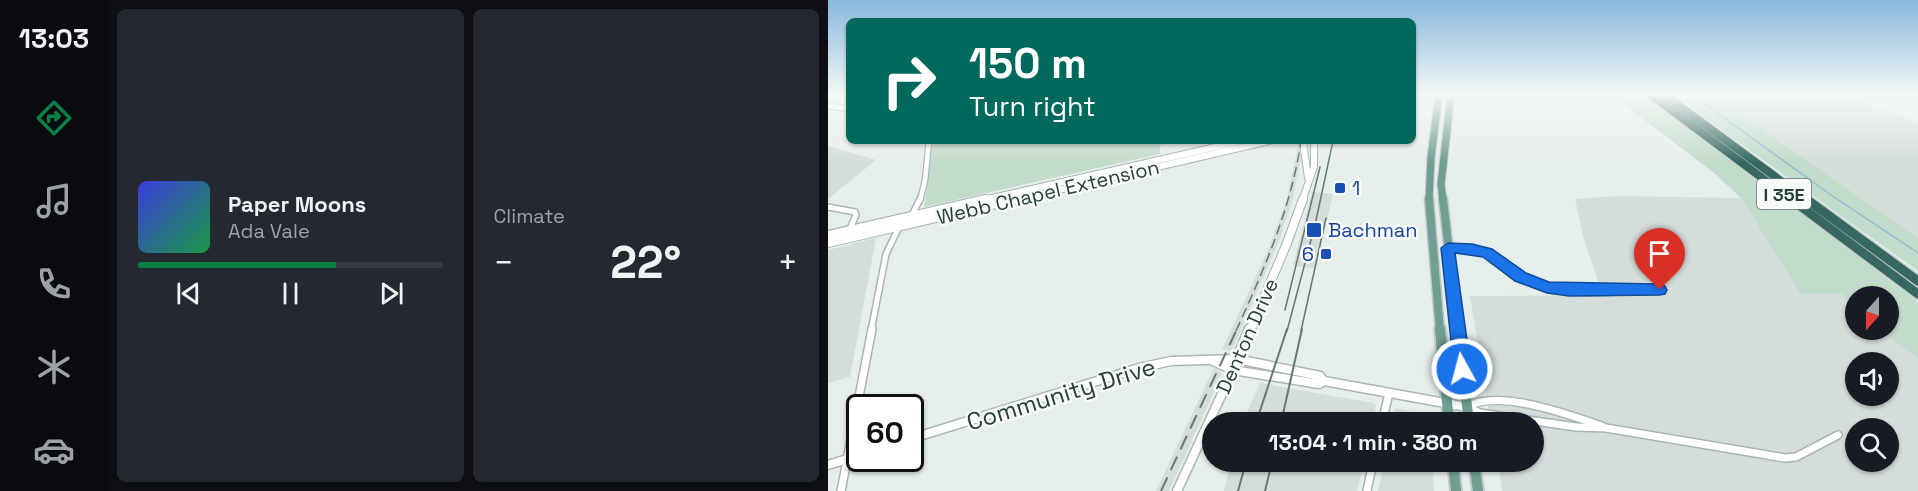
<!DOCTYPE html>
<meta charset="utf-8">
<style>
body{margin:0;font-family:"Space Grotesk",sans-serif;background:#242831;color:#f1f3f6;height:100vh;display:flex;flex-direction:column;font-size:22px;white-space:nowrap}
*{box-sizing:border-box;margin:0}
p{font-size:20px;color:#9ea1a6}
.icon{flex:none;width:33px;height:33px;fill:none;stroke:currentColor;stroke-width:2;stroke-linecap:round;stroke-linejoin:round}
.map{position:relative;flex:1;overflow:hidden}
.panel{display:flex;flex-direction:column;gap:9px;padding:9px;background:#0d0f14;width:720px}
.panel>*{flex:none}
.banner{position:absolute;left:18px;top:18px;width:570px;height:126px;border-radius:9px;box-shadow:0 2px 4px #0004;background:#00695c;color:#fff;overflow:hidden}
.needle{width:39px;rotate:201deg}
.buttons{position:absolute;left:1017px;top:286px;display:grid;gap:12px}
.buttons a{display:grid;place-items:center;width:54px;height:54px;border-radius:50%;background:#171b24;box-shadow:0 2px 4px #0004;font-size:30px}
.speed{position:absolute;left:18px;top:394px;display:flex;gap:12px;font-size:30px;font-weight:700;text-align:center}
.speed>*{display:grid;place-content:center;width:78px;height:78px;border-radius:50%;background:#171b24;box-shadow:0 2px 4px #0004;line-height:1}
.speed .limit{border:3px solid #111;border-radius:9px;background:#fff;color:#111}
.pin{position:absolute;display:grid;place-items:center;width:51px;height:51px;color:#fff;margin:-62px -26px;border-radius:50% 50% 50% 0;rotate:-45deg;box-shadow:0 0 6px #0007}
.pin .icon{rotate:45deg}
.me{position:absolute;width:66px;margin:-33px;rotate:353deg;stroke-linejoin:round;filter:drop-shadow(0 0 4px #0008)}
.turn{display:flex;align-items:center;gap:21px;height:126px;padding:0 24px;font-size:27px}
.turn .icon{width:78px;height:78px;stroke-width:2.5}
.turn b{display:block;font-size:42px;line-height:51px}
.big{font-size:45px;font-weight:700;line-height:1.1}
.panel .tile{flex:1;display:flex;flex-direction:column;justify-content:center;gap:9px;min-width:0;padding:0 21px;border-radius:9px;background:#242831}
.song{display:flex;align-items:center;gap:18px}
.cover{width:72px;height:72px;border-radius:9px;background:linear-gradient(135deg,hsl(240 70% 55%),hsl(140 70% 35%))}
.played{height:6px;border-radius:3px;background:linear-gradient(90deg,#0b8043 65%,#363941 65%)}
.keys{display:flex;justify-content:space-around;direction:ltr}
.heat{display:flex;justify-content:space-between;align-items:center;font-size:33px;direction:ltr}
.panel .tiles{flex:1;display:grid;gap:9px;grid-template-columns:repeat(2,1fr)}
.trip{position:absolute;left:374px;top:412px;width:342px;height:60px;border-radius:30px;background:#171b24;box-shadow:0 2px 4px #0004;font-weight:700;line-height:60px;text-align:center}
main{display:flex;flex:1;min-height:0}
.tab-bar{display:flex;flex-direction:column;width:108px;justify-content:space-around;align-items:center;background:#090b0e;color:#9ea1a6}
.tab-bar .icon{width:42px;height:42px}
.tab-bar .selected{color:#0b8043}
.tab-bar b{font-size:27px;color:#f1f3f6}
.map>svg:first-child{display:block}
.built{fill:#d5ddda;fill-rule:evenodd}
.green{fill:#c2dccb}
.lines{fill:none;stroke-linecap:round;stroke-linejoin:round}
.stream{stroke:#95bfcc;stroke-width:1.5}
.minor-far2-casing{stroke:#a9b6b2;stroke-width:7}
.minor-far1-casing{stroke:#a9b6b2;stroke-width:8}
.minor-casing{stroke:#a9b6b2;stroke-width:10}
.tertiary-casing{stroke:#a9b6b2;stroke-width:11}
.secondary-far2-casing{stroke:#a3b5b0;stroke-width:8}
.secondary-far1-casing{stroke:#a3b5b0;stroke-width:10}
.secondary-casing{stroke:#a3b5b0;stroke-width:13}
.primary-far2-casing{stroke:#c3c9c8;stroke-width:9}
.primary-far1-casing{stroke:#c3c9c8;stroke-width:11}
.primary-casing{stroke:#c3c9c8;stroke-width:14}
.motorway-far1-casing{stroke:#c3c9c8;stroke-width:10}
.motorway-casing{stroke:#c3c9c8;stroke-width:12}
.minor-far2{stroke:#fff;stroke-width:4.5}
.minor-far1{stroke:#fff;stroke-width:5}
.minor{stroke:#fff;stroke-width:7}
.tertiary{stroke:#fff;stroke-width:8}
.secondary-far2{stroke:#fff;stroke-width:6}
.secondary-far1{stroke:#fff;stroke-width:8}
.secondary{stroke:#fff;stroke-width:10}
.primary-far2{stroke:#709e95;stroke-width:7}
.primary-far1{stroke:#709e95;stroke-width:8}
.primary{stroke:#709e95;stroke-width:10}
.motorway-far1{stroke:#366761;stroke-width:8}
.motorway{stroke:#366761;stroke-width:9}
.tram-far1{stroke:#627975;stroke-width:1.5}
.tram{stroke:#627975;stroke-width:2}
.rail-far1{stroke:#627975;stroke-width:1.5;stroke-dasharray:10 5;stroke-linecap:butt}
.rail{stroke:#627975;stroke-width:2;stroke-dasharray:15 8;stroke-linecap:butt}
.route{fill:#1a73e8;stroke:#114b97;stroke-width:1.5}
.transit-dot{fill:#1a4fb4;stroke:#f7faf9;stroke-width:2}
.labels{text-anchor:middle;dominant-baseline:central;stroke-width:5;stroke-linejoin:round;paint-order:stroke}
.shield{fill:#f7faf9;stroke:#657673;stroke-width:1.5}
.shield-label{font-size:18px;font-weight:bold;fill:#273e39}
.transit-label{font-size:20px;fill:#164399;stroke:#f7faf9;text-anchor:start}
.street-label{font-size:20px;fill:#273e39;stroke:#f7faf9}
.near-street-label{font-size:24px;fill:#273e39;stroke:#f7faf9}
</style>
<main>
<nav class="tab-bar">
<b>13:03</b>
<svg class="icon selected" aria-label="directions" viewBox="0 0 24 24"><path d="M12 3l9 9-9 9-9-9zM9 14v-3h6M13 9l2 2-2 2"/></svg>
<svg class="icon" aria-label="music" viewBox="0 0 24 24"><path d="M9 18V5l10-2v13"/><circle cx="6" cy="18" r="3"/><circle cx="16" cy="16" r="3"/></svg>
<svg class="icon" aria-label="phone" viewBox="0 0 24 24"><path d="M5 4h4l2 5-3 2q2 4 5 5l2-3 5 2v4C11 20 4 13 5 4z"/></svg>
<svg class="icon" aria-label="climate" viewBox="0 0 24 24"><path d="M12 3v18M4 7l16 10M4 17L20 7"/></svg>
<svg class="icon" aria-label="car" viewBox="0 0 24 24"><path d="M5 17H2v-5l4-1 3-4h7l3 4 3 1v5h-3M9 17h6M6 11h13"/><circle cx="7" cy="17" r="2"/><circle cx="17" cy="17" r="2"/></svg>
</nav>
<section class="panel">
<div class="tiles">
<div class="tile">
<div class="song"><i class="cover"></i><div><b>Paper Moons</b><p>Ada Vale</p></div></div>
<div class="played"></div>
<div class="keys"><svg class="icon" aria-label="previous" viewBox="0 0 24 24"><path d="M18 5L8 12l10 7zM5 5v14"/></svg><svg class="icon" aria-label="pause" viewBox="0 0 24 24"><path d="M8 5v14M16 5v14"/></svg><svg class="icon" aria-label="next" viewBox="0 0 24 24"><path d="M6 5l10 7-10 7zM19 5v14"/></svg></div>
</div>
<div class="tile"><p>Climate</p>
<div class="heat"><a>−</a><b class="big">22°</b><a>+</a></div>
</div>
</div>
</section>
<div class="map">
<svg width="1090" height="491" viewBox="0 0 1090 491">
<rect width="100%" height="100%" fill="#e6eeeb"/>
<g class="built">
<polygon points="884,94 1014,94 1090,124 1090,238"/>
<polygon points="471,141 474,147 473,157 465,198 452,238 404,351 394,350 440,250 459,199"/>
<polygon points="0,146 48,160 0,199"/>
<polygon points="484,192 505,194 488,268 465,266"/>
<path d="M789,196L913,198L972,294H1014L1027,307L1028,330H1052L1090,359V491H674L670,462H705V423H663L642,296L833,295L827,282L771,283L756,240L747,199ZM1028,363H1060V396H1028ZM1028,429H1060V462H1028Z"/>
<polygon points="48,238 22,377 0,383 0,250"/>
<polygon points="386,368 393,372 393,377 341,491 328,491"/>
<polygon points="432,383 545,403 548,405 544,423 414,423"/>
<polygon points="567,408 601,416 602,423 564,423"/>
<polygon points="403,462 536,462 529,491 396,491"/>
<polygon points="556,462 604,462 606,491 550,491"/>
</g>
<g class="green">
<polygon points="782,94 815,94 1090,302 1090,359 1052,330 1060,330 1060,297 1028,297 1027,307 1014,294 972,294 913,198 885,172"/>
<polygon points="843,94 884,94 1090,238 1090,271"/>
<polygon points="105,141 352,141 332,145 332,154 96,207"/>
</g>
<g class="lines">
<polyline class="stream" points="863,94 1003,195 1090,253"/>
<defs>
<g id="minor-far2">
<polyline points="0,106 21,109"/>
<polyline points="92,201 97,180 101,141"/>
</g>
<g id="minor-far1">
<polyline points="0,207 27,212 28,215 21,231"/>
<polyline points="84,215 92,199"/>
<path d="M620,248C634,248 649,247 661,253C679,262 691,280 711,286C749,297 793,291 832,290"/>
<polyline points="43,331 58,254 71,227"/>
</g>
<g id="minor">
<path d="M639,407C669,388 742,415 774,426"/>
<polyline points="641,408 652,413 748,427 778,428 957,458 968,457 1010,435"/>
<polyline points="554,423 561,393"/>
<polyline points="13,491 44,329"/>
<polyline points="539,491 545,462"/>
</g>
<g id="tertiary">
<polyline points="385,361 405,370 491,384 496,381"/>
<polyline points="82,439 311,368 343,361 409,359 492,376 496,381 639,407"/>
<polyline points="0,465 32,455"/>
<polyline points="349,491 405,370"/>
</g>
<g id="secondary-far2">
<polyline points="475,141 480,178"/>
<polyline points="151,201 414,141"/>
<polyline points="183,201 441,141"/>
<polyline points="474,201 486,167 486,141"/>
</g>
<g id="secondary-far1">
<polyline points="0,235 158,199"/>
<polyline points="0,243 190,199"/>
<polyline points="422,331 459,243 475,199"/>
</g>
<polyline id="secondary" points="405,370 422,329"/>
<g id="primary-far2">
<polyline points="601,201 603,157 611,94"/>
<polyline points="615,201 613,184 623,94"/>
</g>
<g id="primary-far1">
<polyline points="601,199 612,331"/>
<polyline points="615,199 630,331"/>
</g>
<g id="primary">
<polyline points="612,329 621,423"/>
<polyline points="630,329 641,423"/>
<polyline points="625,462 628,491"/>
<polyline points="646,462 650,491"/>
</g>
<g id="motorway-far1">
<polyline points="822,94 965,201"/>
<polyline points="835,94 980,201"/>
</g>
<g id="motorway">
<polyline points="963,199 1090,294"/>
<polyline points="978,199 1090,281"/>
</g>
</defs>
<use href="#minor-far2" class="minor-far2-casing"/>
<use href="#minor-far1" class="minor-far1-casing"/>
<use href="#minor" class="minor-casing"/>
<use href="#tertiary" class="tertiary-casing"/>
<use href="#secondary-far2" class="secondary-far2-casing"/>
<use href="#secondary-far1" class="secondary-far1-casing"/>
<use href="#secondary" class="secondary-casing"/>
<use href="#primary-far2" class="primary-far2-casing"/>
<use href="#primary-far1" class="primary-far1-casing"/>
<use href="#primary" class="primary-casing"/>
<use href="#motorway-far1" class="motorway-far1-casing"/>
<use href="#motorway" class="motorway-casing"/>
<use href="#minor-far2" class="minor-far2"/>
<use href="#minor-far1" class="minor-far1"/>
<use href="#minor" class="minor"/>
<use href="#tertiary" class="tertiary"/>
<use href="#secondary-far2" class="secondary-far2"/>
<use href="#secondary-far1" class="secondary-far1"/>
<use href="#secondary" class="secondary"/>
<use href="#primary-far2" class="primary-far2"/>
<use href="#primary-far1" class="primary-far1"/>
<use href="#primary" class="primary"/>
<use href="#motorway-far1" class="motorway-far1"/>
<use href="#motorway" class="motorway"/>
<g class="tram-far1">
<polyline points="457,310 492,167"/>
<polyline points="459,331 487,225 505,141"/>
<polyline points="473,331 498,218"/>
</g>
<g class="tram">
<polyline points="428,423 459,329"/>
<polyline points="453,423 474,329"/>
<polyline points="410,491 418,462"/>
<polyline points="437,491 444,462"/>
</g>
<path class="rail-far1" d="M408,331C436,269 463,209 473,141"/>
<polyline class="rail" points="333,491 409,329"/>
</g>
<linearGradient id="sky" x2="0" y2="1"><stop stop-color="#87b8dd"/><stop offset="0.58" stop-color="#f4f7f6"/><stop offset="1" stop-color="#f4f7f6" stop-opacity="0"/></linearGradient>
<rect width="1090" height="163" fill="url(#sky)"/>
<polygon class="route" points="620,243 644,244 664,249 698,273 721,282 832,284 837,286 839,290 837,294 832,295 741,296 719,293 687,281 655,257 627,253 643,369 640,374 634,376 629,374 626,369 613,248"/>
<g class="transit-dot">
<rect x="506" y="182" width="12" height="12" rx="3"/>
<rect x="478" y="222" width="16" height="16" rx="3"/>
<rect x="492" y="248" width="12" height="12" rx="3"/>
</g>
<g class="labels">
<rect class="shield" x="929" y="179" width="54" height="30" rx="4.5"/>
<g class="shield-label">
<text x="956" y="194">I 35E</text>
</g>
<g class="transit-label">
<text x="524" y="188">1</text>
<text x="500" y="230">Bachman</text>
<text x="486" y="254" text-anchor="end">6</text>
</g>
<g class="street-label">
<text transform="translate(220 192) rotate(-13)">Webb Chapel Extension</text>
<text transform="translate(419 336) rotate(-66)">Denton Drive</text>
</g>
<g class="near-street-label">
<text transform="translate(233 394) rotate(-17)">Community Drive</text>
</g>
</g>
</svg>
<div class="buttons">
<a><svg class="needle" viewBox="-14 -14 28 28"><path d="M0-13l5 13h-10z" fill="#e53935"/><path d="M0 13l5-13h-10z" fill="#9ea1a6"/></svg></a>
<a><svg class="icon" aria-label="sound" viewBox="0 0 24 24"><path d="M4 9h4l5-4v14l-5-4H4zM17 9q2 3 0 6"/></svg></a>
<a><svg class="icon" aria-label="search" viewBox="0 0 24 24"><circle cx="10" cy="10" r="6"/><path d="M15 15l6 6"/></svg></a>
</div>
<div class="speed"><div class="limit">60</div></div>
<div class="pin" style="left:832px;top:290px;background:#d93025"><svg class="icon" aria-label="arrive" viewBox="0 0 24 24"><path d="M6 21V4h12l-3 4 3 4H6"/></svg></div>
<svg class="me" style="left:634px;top:369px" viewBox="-20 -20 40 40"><circle r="17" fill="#1a73e8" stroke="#fff" stroke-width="3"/><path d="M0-11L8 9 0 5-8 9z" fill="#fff"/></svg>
<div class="trip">13:04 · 1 min · 380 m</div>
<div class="banner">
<div class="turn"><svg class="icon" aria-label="right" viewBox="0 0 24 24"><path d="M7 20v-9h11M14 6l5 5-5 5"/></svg><div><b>150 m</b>Turn right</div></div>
</div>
</div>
</main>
